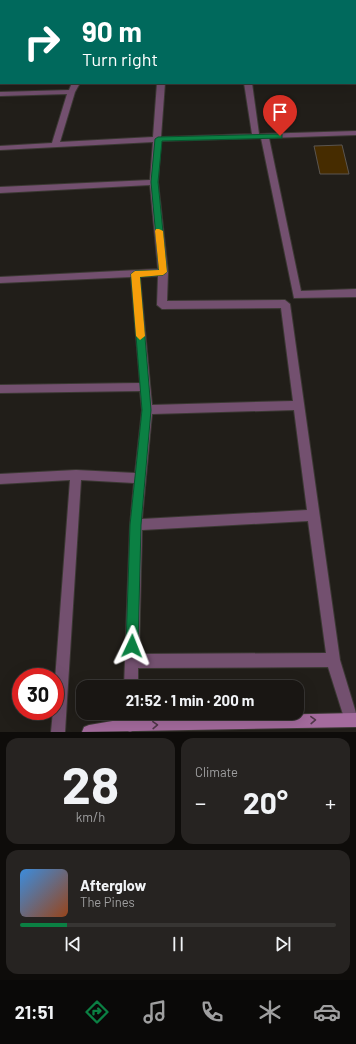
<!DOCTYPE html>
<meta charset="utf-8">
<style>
body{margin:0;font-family:Barlow,sans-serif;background:#262321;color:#f1f3f6;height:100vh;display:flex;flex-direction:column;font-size:15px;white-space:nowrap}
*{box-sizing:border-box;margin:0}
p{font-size:13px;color:#9f9fa0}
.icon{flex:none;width:22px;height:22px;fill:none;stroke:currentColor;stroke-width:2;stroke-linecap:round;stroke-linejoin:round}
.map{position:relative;height:732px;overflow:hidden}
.panel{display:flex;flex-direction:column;gap:6px;padding:6px;background:#0e0c0a;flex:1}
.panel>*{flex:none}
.top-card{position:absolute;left:0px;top:0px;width:356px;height:84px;box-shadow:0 4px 16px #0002,0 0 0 1px #373533;background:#00695c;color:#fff;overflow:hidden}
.speed{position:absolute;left:12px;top:668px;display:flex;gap:8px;font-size:20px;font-weight:700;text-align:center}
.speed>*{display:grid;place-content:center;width:52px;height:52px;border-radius:50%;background:#191613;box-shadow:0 4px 16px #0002,0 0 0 1px #373533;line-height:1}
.speed .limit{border:6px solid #d22;background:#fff;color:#111}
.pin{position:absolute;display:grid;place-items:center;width:34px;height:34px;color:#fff;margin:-41px -17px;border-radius:50% 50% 50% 0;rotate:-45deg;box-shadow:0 0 4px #0007}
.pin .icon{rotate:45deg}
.me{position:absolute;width:44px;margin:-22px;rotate:2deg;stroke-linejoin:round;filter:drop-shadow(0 0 3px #0008)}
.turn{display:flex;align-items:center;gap:14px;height:84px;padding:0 16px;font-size:18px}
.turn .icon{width:52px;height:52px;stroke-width:2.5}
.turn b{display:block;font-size:28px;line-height:34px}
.big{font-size:30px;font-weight:700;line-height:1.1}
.panel .card{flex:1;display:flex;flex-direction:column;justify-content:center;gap:6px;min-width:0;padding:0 14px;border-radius:12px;background:#262321}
.panel .dial{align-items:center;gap:0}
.dial b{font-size:52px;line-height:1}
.song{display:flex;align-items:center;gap:12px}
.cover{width:48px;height:48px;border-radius:6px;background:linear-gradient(135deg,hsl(210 70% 55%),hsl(20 70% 35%))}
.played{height:4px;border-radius:2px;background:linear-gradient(90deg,#0b8043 15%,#373533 15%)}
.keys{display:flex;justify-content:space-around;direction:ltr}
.heat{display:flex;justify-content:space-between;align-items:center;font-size:22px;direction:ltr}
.panel .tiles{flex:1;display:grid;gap:6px;grid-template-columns:1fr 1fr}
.card:last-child{grid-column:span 2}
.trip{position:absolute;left:76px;top:680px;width:228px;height:40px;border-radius:12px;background:#191613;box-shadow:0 4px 16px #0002,0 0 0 1px #373533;font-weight:700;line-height:40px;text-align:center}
.tabs{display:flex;height:64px;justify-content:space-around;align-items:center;background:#0a0908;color:#9f9fa0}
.tabs .icon{width:28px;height:28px}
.tabs .selected{color:#0b8043}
.tabs b{font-size:18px;color:#f1f3f6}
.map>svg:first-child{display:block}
.building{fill:#462c00;stroke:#5a5550}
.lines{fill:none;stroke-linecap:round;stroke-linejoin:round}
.street-casing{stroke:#3b3833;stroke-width:2}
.secondary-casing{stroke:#3b3833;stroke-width:2}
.street{fill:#73506f;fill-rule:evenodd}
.secondary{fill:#a46b9d;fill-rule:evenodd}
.oneway{stroke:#503748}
.route{fill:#0b8043;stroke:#07532c}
.slow{fill:#f59e0b}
</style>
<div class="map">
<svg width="356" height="732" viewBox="0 0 356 732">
<rect width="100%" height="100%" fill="#211e19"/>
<polygon class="building" points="342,145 349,174 320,174 314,146"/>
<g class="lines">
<defs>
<g id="street">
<rect x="163" y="0" width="6" height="1"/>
<rect x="242" y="0" width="6" height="1"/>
<rect x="0" y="11" width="1" height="4"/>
<rect x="355" y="26" width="1" height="4"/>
<rect x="0" y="64" width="1" height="4"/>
<path d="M72,83H80L75,92L60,142L153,137L157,83H165L161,137L252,134L244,83H252L259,134L356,131V135L269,138L301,291L356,289V297L294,298L261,138L161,141L158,182L168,272L167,301L285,300L290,304L340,660L356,713V724L351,726L346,724L328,667L138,668V687H124L130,525L134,483L81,480L65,732H51L53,711H55V680L70,480L0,484V474L76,470L135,473L142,410L140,391L0,393V385L140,383L131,277L0,283V277L158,269L150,185L0,193V187L150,180L153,142L0,150V146L52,143L67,94L0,96V92L69,90ZM158,276L157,305L162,309L281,308L293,401L152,405L140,277ZM294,410L307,510L142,519L152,414ZM308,521L326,653L139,654L142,530Z"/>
<polygon points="123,713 137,713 137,725 135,730 130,732 125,730 123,725"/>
</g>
<g id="secondary">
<rect x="334" y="0" width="6" height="1"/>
<rect x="355" y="54" width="1" height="6"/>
<polygon points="356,713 356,727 82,732 84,727 89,725 130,718"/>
</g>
</defs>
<use href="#street" class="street-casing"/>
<use href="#secondary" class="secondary-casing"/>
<use href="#street" class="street"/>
<use href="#secondary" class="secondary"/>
</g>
<defs><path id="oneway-chevron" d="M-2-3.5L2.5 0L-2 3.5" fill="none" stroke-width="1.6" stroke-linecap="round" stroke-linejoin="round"/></defs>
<g class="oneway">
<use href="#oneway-chevron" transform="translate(313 720) rotate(-2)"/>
<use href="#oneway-chevron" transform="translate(155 725) rotate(-2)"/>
</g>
<polygon class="route" points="280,134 282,134 282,138 162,141 158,182 167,272 163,275 140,277 151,410 141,525 138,646 136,650 132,652 128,650 126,646 130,525 142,410 131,274 135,271 159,270 151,182 155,139 158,137"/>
<polygon class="slow" points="156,229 159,229 163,231 167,272 163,275 140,277 145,336 140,340 136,336 131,274 135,271 159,270 155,231"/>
</svg>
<div class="speed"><div class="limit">30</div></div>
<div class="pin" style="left:280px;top:136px;background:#d93025"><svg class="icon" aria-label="arrive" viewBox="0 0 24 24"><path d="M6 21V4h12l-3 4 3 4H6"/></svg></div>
<svg class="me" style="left:132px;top:646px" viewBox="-20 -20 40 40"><path d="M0-17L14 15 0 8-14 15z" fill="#0b8043" stroke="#fff" stroke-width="4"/></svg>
<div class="trip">21:52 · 1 min · 200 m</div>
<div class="top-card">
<div class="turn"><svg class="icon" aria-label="right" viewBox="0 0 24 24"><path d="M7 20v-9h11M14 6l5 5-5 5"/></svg><div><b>90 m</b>Turn right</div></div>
</div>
</div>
<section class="panel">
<div class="tiles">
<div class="card dial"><b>28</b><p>km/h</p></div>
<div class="card"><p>Climate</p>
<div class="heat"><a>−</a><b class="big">20°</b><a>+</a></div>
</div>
<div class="card">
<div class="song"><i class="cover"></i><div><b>Afterglow</b><p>The Pines</p></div></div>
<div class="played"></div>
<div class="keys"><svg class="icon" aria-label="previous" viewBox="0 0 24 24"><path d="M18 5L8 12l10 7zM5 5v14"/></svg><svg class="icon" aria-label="pause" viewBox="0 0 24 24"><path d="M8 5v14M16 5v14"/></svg><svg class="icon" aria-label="next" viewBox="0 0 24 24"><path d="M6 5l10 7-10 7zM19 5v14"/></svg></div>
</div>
</div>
</section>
<nav class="tabs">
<b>21:51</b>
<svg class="icon selected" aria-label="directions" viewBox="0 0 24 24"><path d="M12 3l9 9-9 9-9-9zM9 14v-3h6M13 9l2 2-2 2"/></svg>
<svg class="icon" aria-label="music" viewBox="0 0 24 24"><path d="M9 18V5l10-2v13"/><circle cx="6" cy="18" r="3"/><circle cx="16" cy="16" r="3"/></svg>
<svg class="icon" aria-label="phone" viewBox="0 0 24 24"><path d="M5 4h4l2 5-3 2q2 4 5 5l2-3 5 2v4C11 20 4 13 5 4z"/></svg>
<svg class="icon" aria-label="climate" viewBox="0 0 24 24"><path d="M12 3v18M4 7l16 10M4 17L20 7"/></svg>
<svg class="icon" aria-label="car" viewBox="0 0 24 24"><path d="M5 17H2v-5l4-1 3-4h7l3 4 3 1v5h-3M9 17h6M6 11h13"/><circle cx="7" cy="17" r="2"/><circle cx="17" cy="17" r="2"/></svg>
</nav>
